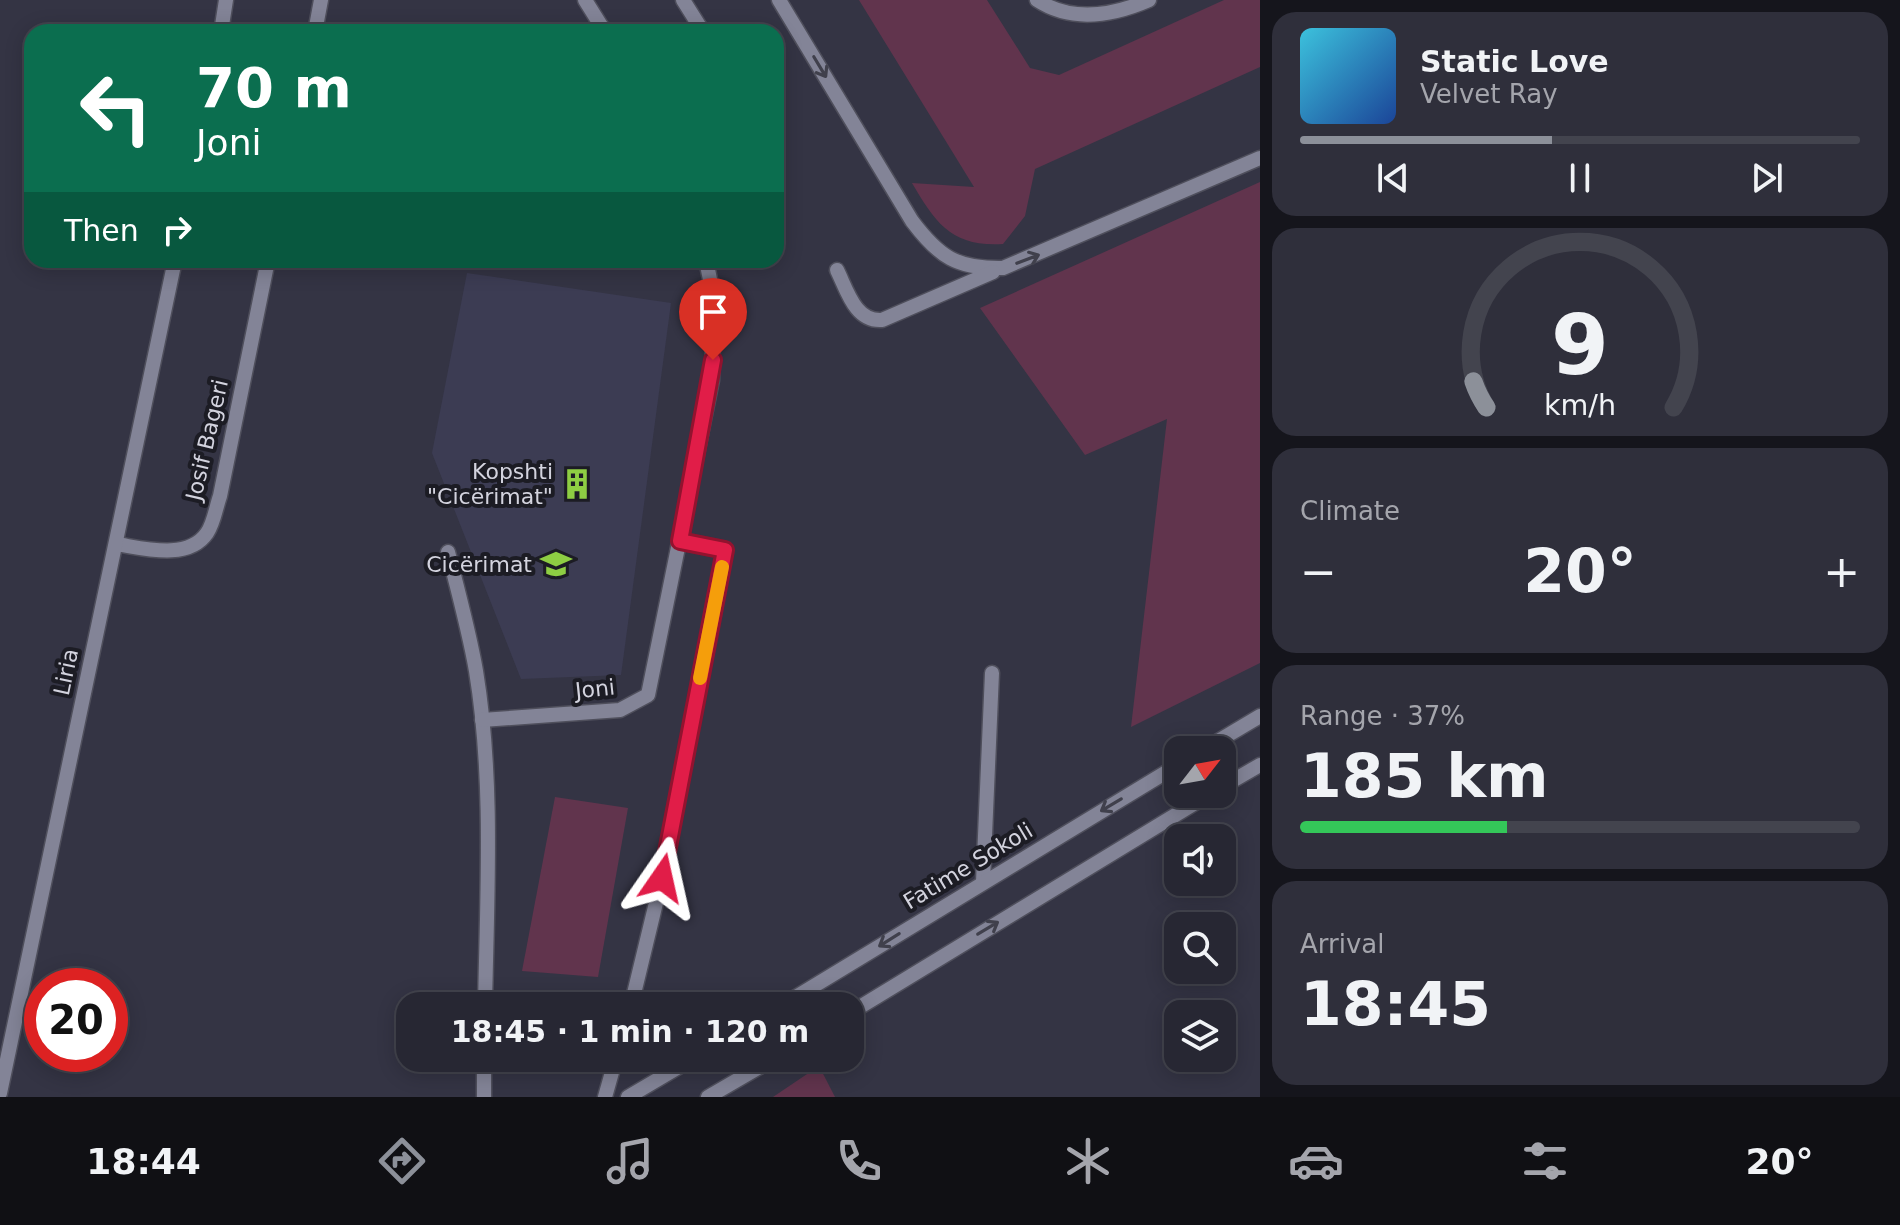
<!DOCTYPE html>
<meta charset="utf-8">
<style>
body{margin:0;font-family:"DejaVu Sans",sans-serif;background:#2f2f3b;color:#f1f3f6;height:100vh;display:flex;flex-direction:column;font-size:30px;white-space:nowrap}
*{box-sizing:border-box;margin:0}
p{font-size:26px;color:#a4a5ac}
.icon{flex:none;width:44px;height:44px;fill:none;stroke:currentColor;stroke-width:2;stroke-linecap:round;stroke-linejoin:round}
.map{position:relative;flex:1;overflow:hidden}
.side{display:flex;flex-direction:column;gap:12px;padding:12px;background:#15151c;width:640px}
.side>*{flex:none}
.banner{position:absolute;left:24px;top:24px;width:760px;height:244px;border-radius:24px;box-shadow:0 4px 20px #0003,0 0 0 2px #43444e;background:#0b6e4f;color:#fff;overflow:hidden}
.needle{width:52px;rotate:59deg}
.tools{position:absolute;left:1164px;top:736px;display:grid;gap:16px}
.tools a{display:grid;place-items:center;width:72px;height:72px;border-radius:16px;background:#272733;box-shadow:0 4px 20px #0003,0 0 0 2px #43444e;font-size:40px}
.speed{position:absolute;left:24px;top:968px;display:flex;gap:16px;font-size:40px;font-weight:700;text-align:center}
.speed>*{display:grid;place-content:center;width:104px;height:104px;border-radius:50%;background:#272733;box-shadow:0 4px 20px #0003,0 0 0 2px #43444e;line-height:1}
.speed .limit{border:12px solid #d22;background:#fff;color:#111}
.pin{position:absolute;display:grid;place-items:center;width:68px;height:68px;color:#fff;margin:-82px -34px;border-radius:50% 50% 50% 0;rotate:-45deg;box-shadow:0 0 8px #0007}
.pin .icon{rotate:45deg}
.me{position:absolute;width:88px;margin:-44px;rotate:11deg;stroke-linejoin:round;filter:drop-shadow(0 0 6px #0008)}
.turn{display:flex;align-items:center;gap:28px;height:168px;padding:0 40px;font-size:36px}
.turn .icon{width:104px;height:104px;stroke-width:2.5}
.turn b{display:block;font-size:56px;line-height:68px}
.then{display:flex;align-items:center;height:76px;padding:0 40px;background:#0003;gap:16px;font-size:30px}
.big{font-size:60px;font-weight:700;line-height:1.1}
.side .card{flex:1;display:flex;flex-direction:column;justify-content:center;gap:12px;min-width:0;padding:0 28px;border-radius:24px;background:#2f2f3b}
.side .dial{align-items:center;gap:0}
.dial svg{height:208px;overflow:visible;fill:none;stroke:#43444e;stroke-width:7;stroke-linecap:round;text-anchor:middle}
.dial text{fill:#f1f3f6;stroke:none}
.song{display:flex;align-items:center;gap:24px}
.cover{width:96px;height:96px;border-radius:12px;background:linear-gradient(135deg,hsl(190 70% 55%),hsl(220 70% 35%))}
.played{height:8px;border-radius:4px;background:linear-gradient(90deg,#8c9099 45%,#43444e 45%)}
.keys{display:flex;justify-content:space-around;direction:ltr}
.heat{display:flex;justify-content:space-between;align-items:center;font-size:44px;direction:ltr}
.charge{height:12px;border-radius:6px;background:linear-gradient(90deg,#34c759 37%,#43444e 0)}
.trip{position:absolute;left:396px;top:992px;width:468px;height:80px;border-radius:24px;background:#272733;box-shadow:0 4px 20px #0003,0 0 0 2px #43444e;font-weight:700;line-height:80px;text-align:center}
.tabs{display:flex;height:128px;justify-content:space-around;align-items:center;background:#101014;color:#a4a5ac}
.tabs .icon{width:56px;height:56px}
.tabs .on{color:#8c9099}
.tabs b{font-size:36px;color:#f1f3f6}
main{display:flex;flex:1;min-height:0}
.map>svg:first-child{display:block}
.built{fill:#3c3c53}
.green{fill:#61344d}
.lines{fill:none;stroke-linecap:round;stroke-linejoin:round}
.minor-casing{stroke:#4f4f5c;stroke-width:17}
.minor{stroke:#838497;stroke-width:14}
.oneway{stroke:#40404c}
.route-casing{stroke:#92132f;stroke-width:20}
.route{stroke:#e11d48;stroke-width:14}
.slow{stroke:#f59e0b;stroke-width:14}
.labels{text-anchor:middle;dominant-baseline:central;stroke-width:8;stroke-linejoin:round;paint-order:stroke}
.street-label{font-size:22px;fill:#d3d3de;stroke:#1c1c24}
.poi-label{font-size:22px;fill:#d3d3de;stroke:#1c1c24;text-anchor:end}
</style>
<main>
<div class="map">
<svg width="1260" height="1097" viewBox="0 0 1260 1097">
<rect width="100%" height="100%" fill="#343444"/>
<polygon class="built" points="467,273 671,303 621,675 521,679 432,453"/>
<g class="green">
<path d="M859,0H987L1030,68L1059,75L1224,0H1260V67L1035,169L1025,216L1003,244C952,247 936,224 912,183L974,187Z"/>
<polygon points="1260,182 1260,663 1131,727 1167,419 1085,455 980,308"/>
<polygon points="555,797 628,808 598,977 522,971"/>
<polygon points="819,1066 835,1097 773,1097"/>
</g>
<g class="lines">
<defs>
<g id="minor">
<polyline points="585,0 605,32"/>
<polyline points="683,0 700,27"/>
<path d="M779,0L912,221C939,257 957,269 1003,268L1260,158"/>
<path d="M1037,0C1072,23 1112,16 1149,0"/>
<polyline points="221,32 226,0"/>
<polyline points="315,32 321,0"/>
<path d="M837,270C847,290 855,322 882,320L993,272"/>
<path d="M116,544C143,548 188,561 207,533C214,523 216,507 220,496L268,260"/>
<path d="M448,552C458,591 469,631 476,671C494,781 487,895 485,1006"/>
<polyline points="482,720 620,710 648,695 712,380 714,299 706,260"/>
<polyline points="1203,750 1260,716"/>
<polyline points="1222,787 1260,765"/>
<polyline points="983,882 992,673"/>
<polyline points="631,1006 662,878 725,550 680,541"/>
<polyline points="781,1006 1178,765"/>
<polyline points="850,1013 1210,794"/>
<polyline points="484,1058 484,1097"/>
<polyline points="0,1093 175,260"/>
<polyline points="605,1097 616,1058"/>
<polyline points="628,1097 694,1058"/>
<polyline points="708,1097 775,1058"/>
</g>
</defs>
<use href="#minor" class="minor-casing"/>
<use href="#minor" class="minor"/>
</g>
<defs><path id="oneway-shaft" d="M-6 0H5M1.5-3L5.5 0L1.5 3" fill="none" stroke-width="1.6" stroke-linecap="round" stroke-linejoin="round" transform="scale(2)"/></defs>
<g class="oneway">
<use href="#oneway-shaft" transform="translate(820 67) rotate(59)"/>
<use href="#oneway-shaft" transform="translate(1028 259) rotate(-21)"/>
<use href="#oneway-shaft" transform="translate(1111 805) rotate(149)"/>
<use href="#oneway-shaft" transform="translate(988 928) rotate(-31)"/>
<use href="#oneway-shaft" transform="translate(889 940) rotate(148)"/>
</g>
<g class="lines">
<defs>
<polyline id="route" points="662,878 725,550 680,541 713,360"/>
</defs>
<use href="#route" class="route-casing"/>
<use href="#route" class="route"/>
<polyline class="slow" points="700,678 722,567"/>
</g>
<defs>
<symbol id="building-bare" viewBox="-9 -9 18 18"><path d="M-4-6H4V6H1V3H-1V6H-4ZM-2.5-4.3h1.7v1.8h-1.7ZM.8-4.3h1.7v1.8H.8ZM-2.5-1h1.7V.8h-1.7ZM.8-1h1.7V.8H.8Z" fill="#8ece43" stroke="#1c1c24" stroke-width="2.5" paint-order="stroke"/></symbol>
<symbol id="school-bare" viewBox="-9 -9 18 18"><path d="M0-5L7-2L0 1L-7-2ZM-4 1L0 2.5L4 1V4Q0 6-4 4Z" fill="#8ece43" stroke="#1c1c24" stroke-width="2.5" paint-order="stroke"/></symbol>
</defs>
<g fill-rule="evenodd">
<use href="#building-bare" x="555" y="462" width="44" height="44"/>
<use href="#school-bare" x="534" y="542" width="44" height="44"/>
</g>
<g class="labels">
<g class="street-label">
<text transform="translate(207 440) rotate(-77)">Josif Bageri</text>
<text transform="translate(66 672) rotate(-78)">Liria</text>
<text transform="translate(595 689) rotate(-6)">Joni</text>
<text transform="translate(968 866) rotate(-31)">Fatime Sokoli</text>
</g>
<g class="poi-label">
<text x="553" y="471">Kopshti<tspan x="553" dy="25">"Cicërimat"</tspan></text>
<text x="532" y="564">Cicërimat</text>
</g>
</g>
</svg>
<div class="tools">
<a><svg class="needle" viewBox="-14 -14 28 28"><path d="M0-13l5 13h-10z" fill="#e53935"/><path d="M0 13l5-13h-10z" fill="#a4a5ac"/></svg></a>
<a><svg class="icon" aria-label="sound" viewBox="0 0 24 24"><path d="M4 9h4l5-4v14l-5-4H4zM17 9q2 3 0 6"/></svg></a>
<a><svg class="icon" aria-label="search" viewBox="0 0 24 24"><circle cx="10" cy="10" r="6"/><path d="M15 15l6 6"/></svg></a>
<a><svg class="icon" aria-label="layers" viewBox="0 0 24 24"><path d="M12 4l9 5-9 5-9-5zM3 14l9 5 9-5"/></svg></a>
</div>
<div class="speed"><div class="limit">20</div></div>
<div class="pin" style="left:713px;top:360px;background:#d93025"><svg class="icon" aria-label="arrive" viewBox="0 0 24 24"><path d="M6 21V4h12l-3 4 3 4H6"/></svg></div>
<svg class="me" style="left:662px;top:878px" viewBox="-20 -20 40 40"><path d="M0-17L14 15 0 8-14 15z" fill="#e11d48" stroke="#fff" stroke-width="4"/></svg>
<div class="trip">18:45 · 1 min · 120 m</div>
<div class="banner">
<div class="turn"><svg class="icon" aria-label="left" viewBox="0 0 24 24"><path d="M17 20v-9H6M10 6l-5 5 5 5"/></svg><div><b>70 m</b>Joni</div></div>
<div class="then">Then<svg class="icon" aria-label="right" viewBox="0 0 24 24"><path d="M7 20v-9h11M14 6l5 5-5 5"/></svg></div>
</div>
</div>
<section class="side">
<div class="card">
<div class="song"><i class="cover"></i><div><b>Static Love</b><p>Velvet Ray</p></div></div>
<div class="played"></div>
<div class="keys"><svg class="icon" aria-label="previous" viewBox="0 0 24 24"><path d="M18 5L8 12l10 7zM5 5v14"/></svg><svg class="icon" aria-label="pause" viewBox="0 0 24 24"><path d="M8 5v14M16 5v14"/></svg><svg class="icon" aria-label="next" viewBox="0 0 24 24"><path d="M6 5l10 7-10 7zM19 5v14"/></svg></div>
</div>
<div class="card dial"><svg viewBox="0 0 100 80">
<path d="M14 69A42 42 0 1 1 86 69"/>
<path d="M14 69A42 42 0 0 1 9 59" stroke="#8c9099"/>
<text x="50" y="56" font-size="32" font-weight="700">9</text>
<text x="50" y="72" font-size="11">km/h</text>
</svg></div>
<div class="card"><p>Climate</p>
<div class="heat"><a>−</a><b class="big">20°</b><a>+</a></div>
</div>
<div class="card"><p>Range · 37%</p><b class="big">185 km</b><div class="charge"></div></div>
<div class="card"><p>Arrival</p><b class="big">18:45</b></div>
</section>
</main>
<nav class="tabs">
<b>18:44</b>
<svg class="icon on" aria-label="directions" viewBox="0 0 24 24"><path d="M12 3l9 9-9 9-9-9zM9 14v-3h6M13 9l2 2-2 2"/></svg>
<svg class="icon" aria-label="music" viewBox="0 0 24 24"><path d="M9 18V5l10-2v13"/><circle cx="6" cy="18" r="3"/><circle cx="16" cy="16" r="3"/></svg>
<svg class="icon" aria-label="phone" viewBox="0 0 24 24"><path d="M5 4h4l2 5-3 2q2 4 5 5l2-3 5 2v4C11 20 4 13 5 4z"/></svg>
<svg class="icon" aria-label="climate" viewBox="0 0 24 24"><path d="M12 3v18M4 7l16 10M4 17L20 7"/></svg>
<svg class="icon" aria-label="car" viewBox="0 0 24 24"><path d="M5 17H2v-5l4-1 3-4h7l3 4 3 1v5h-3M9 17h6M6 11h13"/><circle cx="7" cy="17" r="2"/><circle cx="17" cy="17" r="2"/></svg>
<svg class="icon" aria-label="filters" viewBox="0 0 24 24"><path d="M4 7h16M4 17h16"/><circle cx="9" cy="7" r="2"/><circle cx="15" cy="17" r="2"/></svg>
<b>20°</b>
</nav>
